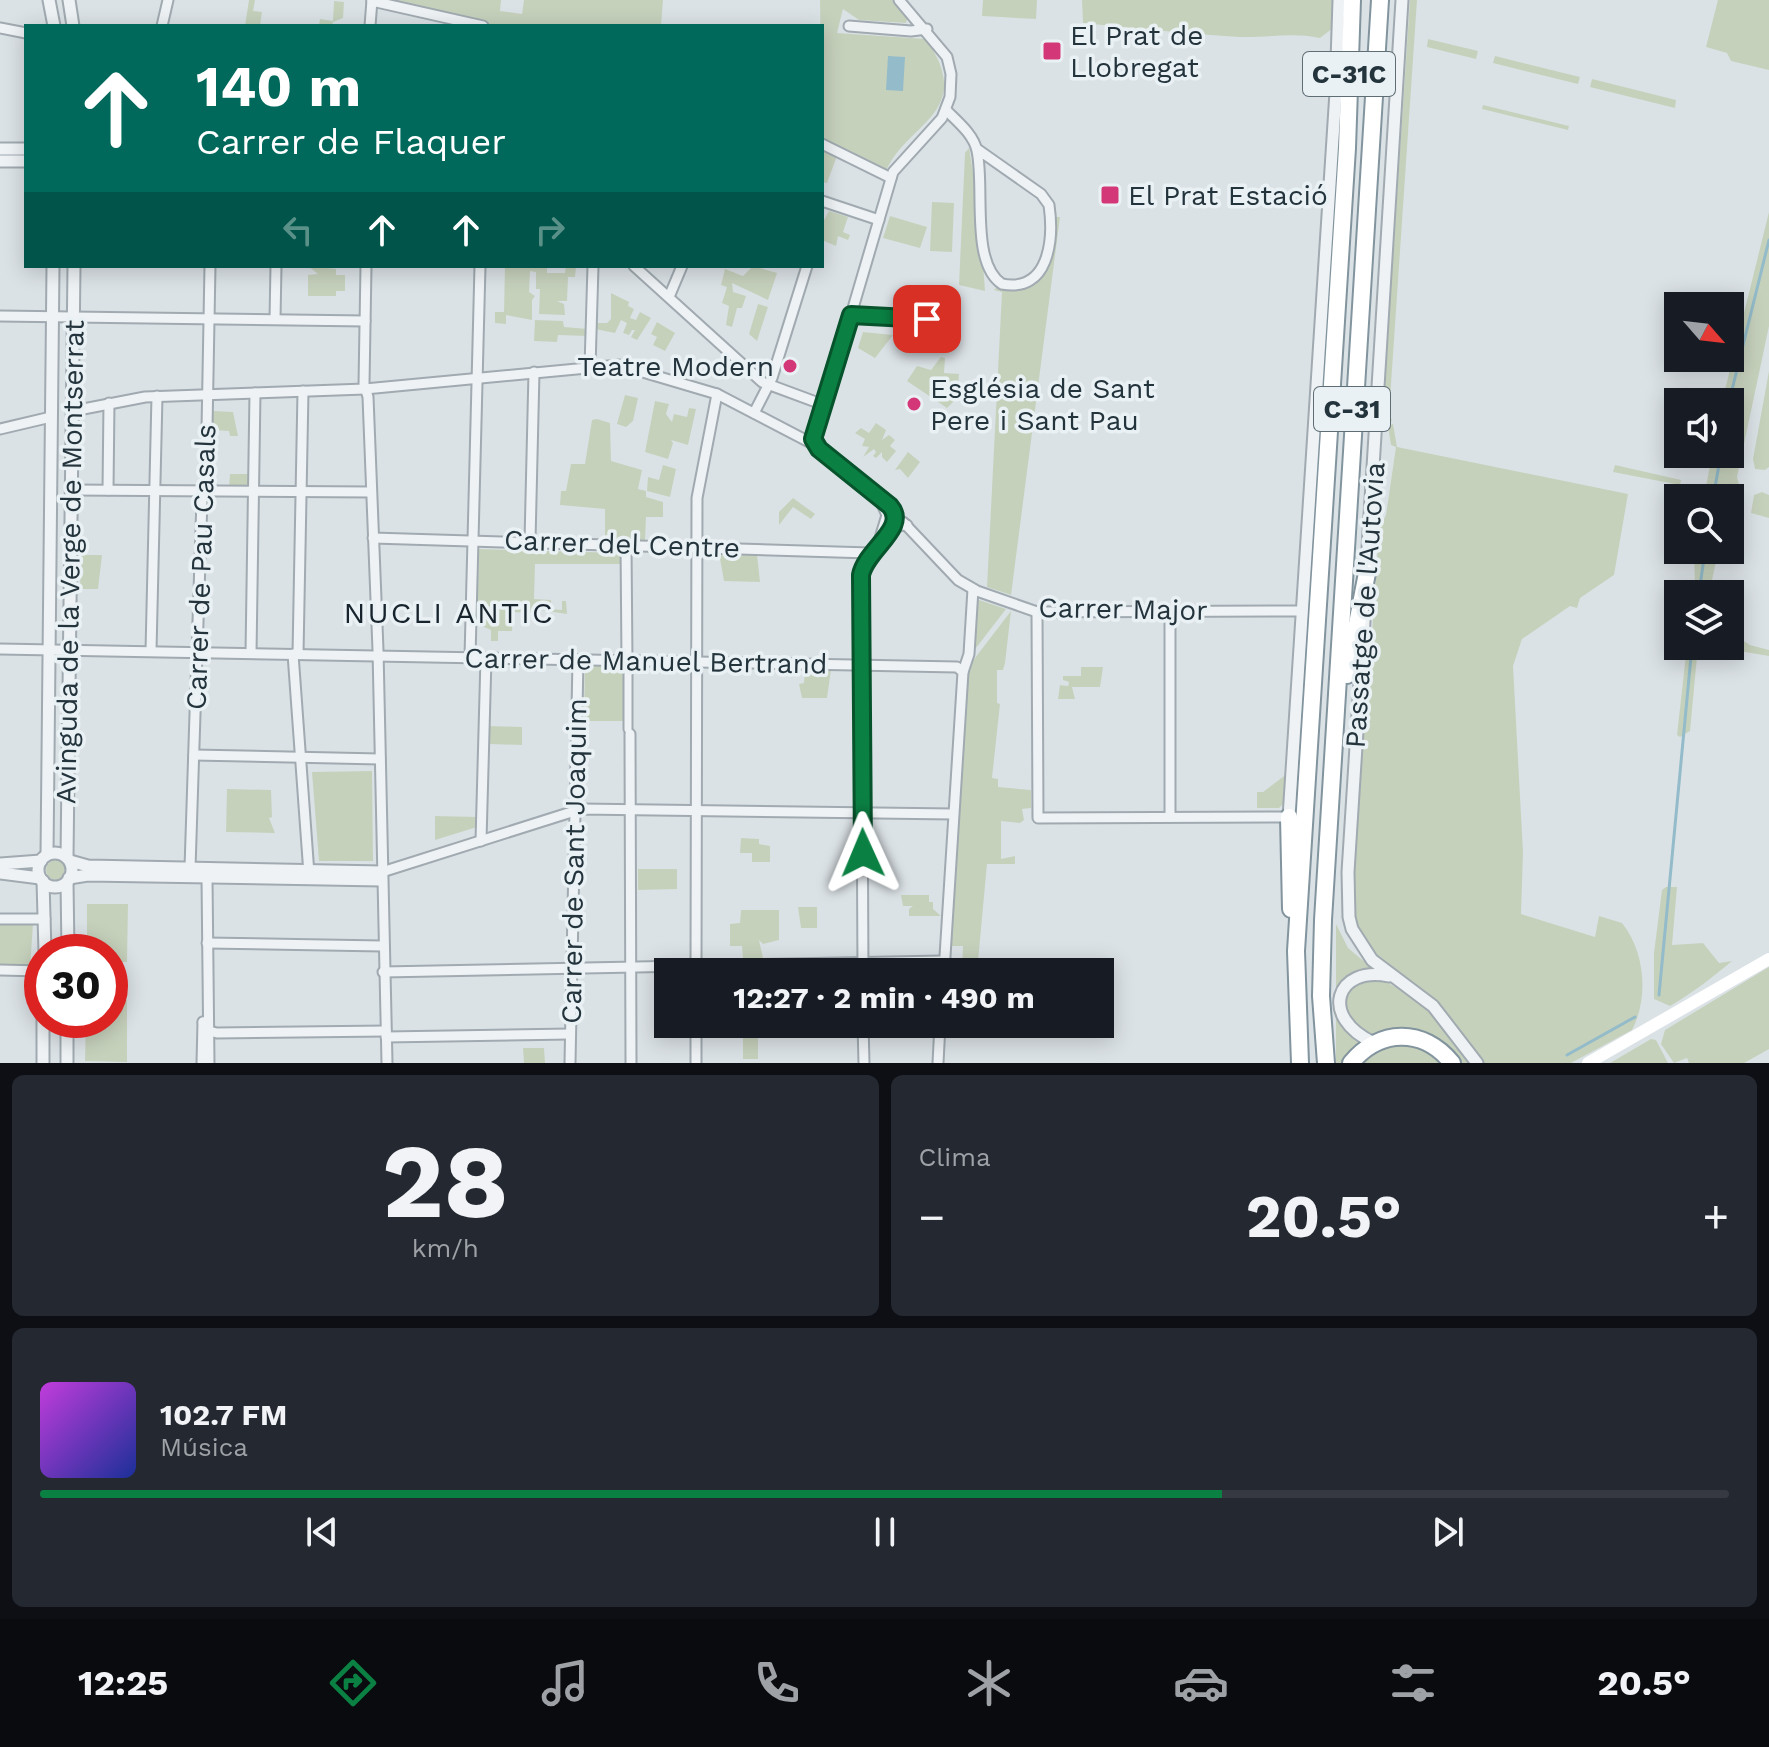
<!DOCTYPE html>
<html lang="es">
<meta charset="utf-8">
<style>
body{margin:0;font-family:"Work Sans",sans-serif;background:#242831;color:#f1f3f6;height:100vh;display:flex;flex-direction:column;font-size:30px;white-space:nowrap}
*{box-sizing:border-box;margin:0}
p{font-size:26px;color:#9ea1a6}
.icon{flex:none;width:44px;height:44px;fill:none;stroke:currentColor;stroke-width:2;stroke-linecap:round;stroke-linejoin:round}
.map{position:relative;height:1063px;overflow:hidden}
.details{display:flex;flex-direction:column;gap:12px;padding:12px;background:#0d0f14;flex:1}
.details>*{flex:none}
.top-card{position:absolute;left:24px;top:24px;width:800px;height:244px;border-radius:0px;box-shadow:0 4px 20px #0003;background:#00695c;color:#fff;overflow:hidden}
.needle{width:52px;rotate:118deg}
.tools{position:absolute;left:1664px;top:292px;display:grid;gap:16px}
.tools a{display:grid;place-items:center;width:80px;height:80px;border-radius:0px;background:#171b24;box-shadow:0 4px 20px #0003;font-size:40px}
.speed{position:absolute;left:24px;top:934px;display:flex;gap:16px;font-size:40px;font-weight:700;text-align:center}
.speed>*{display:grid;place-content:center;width:104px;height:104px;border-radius:50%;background:#171b24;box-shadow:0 4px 20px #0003;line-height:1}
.speed .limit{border:12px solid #d22;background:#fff;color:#111}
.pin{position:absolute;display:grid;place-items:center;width:68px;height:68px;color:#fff;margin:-34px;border-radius:16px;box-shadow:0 4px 12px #0006}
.me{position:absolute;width:88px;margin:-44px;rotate:359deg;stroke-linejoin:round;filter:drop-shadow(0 0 6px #0008)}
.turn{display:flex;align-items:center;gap:28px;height:168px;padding:0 40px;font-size:36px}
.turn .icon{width:104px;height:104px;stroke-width:2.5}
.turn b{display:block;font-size:56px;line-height:68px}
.lanes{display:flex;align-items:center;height:76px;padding:0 40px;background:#0003;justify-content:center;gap:40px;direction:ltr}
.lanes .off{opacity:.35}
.big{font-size:60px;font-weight:700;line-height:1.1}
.details .widget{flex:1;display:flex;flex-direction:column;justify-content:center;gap:12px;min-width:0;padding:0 28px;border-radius:12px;background:#242831}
.details .dial{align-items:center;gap:0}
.dial b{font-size:104px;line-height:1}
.song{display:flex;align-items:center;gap:24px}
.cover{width:96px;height:96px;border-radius:12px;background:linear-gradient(135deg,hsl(290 70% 55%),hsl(230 70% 35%))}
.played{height:8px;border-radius:4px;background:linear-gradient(90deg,#0b8043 70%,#363941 70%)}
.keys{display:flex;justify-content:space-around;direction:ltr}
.heat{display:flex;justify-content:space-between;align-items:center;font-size:44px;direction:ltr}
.details .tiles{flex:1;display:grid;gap:12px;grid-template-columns:1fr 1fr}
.widget:last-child{grid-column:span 2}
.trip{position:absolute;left:654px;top:958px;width:460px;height:80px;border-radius:0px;background:#171b24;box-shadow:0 4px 20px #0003;font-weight:700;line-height:80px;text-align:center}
.menu{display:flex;height:128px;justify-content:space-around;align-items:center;background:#090b0e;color:#9ea1a6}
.menu .icon{width:56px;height:56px}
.menu .current{color:#0b8043}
.menu b{font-size:36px;color:#f1f3f6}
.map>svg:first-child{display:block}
.green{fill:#c6d1bc}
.water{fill:#93bbc9}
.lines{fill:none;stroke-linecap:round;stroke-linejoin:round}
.stream{stroke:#93bbc9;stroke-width:3}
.pedestrian-casing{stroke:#a0aab0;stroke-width:11}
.minor-casing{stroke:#a0aab0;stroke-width:13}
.tertiary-casing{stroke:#a0aab0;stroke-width:15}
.motorway-casing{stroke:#82949e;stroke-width:20}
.pedestrian{stroke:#eef2f5;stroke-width:7}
.minor{stroke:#eef2f5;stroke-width:9}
.tertiary{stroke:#eef2f5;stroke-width:11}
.secondary{stroke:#fff;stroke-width:12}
.motorway{stroke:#fff;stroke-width:16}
.route-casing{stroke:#07532c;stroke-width:20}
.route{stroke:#0b8043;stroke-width:14}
.poi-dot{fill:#d43777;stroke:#eaf1f4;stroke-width:3}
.labels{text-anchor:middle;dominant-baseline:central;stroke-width:7;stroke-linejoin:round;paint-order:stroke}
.shield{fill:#eaf1f4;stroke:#5f6d74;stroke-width:2}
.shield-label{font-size:26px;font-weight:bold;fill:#24343d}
.poi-label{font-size:28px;fill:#24343d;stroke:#eaf1f4;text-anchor:start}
.street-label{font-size:28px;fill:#24343d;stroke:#eaf1f4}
.neighbourhood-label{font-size:30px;letter-spacing:2px;fill:#17242d;stroke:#eaf1f4}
</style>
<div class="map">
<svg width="1769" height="1063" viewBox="0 0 1769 1063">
<rect width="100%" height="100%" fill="#dbe2e6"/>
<g class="green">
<polygon points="249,0 255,0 253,11 262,12 260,26 245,26"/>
<polygon points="376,0 501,0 500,11 522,14 524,0 663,0 661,25 676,26 466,26"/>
<path d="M820,0H892L908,16L906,23L859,20L843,9L837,33L926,39C979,116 901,123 884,177L822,146Z"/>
<polygon points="983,0 1037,0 1036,19 982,16"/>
<path d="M1082,0H1333V28L1320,38C1292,32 1267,38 1239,37C1187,34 1135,28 1083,23Z"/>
<polygon points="1410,0 1417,0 1389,414 1392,421 1386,422 1383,406"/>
<polygon points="1718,0 1769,0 1769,70 1731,61 1727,53 1706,47"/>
<polygon points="334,1 344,2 343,18 333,22 332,26 319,26 320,19 333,21"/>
<polygon points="1428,39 1478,51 1476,59 1427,47"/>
<polygon points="1495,56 1580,77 1578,84 1493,63"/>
<polygon points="1592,79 1676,100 1675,108 1590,87"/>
<polygon points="1483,105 1569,126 1568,130 1482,109"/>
<polygon points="969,148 979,208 985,291 959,285 965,153"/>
<polygon points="822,149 837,156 827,183 822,182"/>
<polygon points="932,202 954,203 952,252 930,251"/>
<polygon points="829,211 848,217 843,232 850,235 848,240 838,236 836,246 822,240 822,224"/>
<path d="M1769,212V326L1737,477C1744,501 1740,516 1730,538V498H1704L1712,454H1730V402H1722Z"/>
<polygon points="890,216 927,227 920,248 883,238"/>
<path d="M1054,217H1060L1011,595L987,587L1002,292L994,290L998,286C1052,303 1052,254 1054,217Z"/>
<polygon points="308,266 336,269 336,275 345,275 345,291 336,291 336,296 308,296 308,275 318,274"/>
<polygon points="505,266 547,266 547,273 565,273 566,266 576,266 575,277 568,277 567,301 557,301 564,304 565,315 539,314 540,289 536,289 536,272 530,271 529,292 535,296 532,300 532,320 506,315 506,324 495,323 495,312 504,312"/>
<polygon points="753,266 777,273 768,300 732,283 733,292 746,296 742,308 737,308 732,327 726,325 729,306 722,303 727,287 721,285 725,269 743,276"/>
<polygon points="611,293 629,302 628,306 634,309 630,318 636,320 640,312 651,318 637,340 631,337 635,330 632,330 629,335 623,333 627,323 621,320 615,333 595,329 595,323 607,323 611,319"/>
<polygon points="758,304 768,307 757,341 749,334"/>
<polygon points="535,320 563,321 564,327 588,329 587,336 558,335 557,342 534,341"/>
<polygon points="657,322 675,333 665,351 653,345 657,337 651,334"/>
<polygon points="863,332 893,335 875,358 858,348"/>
<polygon points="941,357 945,358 944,373 959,374 957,398 947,408 907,381 917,366 931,370"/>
<polygon points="1769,371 1769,467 1765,470 1755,469 1753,459"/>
<polygon points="625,395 638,398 633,421 626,427 617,424"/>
<polygon points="655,401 669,404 666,414 672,422 674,414 687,417 689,408 696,409 688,445 671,440 673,443 668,459 645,452"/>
<polygon points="213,411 233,412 238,436 230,436 229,431 213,430"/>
<polygon points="597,419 610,423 611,461 642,470 638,489 646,491 646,497 663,502 663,517 646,517 645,540 605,539 605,509 560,505 561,491 566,491 571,464 585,464 592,420"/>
<polygon points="876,423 886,430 882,440 889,435 895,440 890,446 896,451 887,462 882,457 882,452 876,458 873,456 876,452 874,449 863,457 869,447 862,446 865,439 855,433 861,428 869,433"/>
<path d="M1393,424L1397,447L1628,494L1614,575L1580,598L1577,608L1570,606L1522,639L1513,666L1523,852L1521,914L1595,937L1599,916L1622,923C1645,951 1649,998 1632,1030L1571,1063H1483L1374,956L1356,927L1351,887L1368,653L1371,649L1379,529L1386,515L1396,447L1391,445L1388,426Z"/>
<polygon points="908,452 920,462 908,478 900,469 895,470"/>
<polygon points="663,465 676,469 670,497 647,491 648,477 659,480"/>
<polygon points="1615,465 1681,480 1680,485 1613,472"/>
<polygon points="230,474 250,474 250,484 229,488"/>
<polygon points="1762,492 1769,495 1769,518 1751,513 1754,495"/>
<polygon points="793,498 815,514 811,519 793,507 779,525 779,512"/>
<polygon points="479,549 620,553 620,564 535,564 534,599 551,600 551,609 562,610 562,601 566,601 567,614 533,609 533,613 513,612 512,631 498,631 498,641 491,641 491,630 477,624"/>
<polygon points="1694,550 1723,550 1716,561 1710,590 1695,587"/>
<polygon points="719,553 757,554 760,582 724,581"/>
<polygon points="81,555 102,555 98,589 80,589"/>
<polygon points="976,599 1006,609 976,648"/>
<polygon points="1011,611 1005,663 1003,670 997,670 997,703 1000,704 992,778 998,779 998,787 1031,790 1031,808 1022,809 1024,820 1020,823 1001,821 1001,859 1015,856 1015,864 987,864 977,972 962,972 963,946 947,946 965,671"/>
<polygon points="1739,638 1750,645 1769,650 1769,656 1709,646 1730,646"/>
<polygon points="1687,646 1698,646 1690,731 1680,737 1677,735"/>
<polygon points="585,666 624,666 625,721 584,721"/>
<polygon points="1081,667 1103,667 1100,687 1072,687 1075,699 1058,699 1060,685 1068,686 1069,682 1063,680 1063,676 1081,676"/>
<polygon points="805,670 831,670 827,698 802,698 799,684 804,683"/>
<polygon points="490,726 522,727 522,745 490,744"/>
<polygon points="372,771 373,861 319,861 312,772"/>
<polygon points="1288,773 1286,801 1279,808 1257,808 1257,792 1263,792"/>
<polygon points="227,789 271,790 272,817 269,818 275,833 226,832"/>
<polygon points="435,816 477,817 477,827 435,840"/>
<polygon points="741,838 759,839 759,844 770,846 770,862 752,862 752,853 740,853"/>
<circle cx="56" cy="870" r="10"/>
<polygon points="638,869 677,869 677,889 638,890"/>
<path d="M1666,887H1677L1672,945L1703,943L1719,963L1732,961C1713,977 1694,992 1670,1006L1654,999V953L1662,890Z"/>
<polygon points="901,895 929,895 929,902 933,902 933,909 941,916 909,916 909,909 913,906 903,906"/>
<polygon points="87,904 128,904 127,962 110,962 110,952 87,952"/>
<polygon points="798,907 817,907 817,928 801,928"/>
<polygon points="741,910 779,910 779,940 763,944 759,940 763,958 743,959 742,946 730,946 730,924 740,923"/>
<polygon points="0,923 33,924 30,968 0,967"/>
<path d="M1336,924L1348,948L1373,969L1353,975L1336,1011C1339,1023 1352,1037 1364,1041L1345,1063H1336Z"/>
<polygon points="1769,967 1769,1049 1744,1063 1689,1063 1687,1058 1674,1063 1661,1044 1665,1030"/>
<polygon points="1380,978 1428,1006 1471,1063 1456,1063 1450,1056 1359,1033 1342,1009 1344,996 1357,981"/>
<polygon points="110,1000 127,1000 127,1062 85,1061 86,1020 110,1020"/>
<polygon points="897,1024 933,1024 932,1035 899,1032"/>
<rect x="743" y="1038" width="15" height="21"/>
<polygon points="1651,1039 1656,1040 1668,1063 1610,1063"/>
<polygon points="1415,1041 1448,1063 1356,1063 1379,1044"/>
<polygon points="523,1048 544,1048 545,1063 524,1063"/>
</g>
<polygon class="water" points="888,56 905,57 903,91 886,90"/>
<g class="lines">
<g class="stream">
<polyline points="1729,402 1769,240"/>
<polyline points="1713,498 1721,454"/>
<polyline points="1699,594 1705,550"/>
<polyline points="1659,995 1692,646"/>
<polyline points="1567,1055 1635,1017"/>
</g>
<defs>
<polyline id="pedestrian" points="628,729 628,665"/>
<g id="minor">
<polyline points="372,1 483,26"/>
<polyline points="162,26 168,0"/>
<polyline points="370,26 372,0"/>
<polyline points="849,26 911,31 927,29"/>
<polyline points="0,28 26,33"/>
<path d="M947,111C958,122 974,135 977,151C985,187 970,263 1002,284C1049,293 1054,240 1049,205L1041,194L977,149"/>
<polyline points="822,144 891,178"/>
<polyline points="822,201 879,220"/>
<polyline points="366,266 364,384 368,397 378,650 387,1063"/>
<polyline points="634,266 762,382 824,405"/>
<polyline points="669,297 682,266"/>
<polygon points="945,305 951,312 948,332 943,335 937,328 939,308"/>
<polyline points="851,315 937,320"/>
<polyline points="0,316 365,321"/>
<polyline points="275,319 276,266"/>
<polyline points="590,367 593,266"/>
<polyline points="73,411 145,397 365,389 619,365 717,394 813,444 893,509 896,520 891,532"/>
<polyline points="754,413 772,378 807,266"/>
<polyline points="0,429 51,417"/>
<polyline points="813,444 893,172 942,118 950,97 951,74 947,57 899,0"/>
<polyline points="72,490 371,492"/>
<polyline points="108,490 109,403"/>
<polyline points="903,522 958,580 977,591 1037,612 1300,611"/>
<polyline points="373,538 870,553"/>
<polyline points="880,538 887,515 880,500"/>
<polyline points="530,541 534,372"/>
<polyline points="626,545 627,661"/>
<polyline points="1170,611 1170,817"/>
<polyline points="1037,612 1038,818 1289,817"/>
<polyline points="0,649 957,667 963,672 944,972"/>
<polyline points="151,651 157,396"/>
<polyline points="251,653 255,393"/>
<polyline points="293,654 309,874"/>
<polyline points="298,654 303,391"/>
<polyline points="470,657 480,266"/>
<polyline points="963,672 969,654 973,589"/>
<polyline points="630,734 631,1063"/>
<polyline points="194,755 380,759"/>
<polyline points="481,841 486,658"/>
<polyline points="190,868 202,499 206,483 210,266"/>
<polyline points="382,872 581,809 953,814"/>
<polyline points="207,878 209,1063"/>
<polyline points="0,919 45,919"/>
<polyline points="207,943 382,946"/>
<polyline points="0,970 42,971"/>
<polyline points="383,972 942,961"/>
<polyline points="696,972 697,498 717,394"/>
<path d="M863,972L861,575C864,557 887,524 907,525"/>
<polyline points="203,1022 209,1031 217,1033 386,1031"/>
<polyline points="696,1024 696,1063"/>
<polyline points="863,1024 864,1063"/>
<polyline points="386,1037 570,1034"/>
<polyline points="202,1063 203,1022"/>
<polyline points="570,1063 578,660"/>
<polyline points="938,1063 940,1024"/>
</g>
<g id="tertiary">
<polyline points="49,0 54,26"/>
<polyline points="69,0 73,26"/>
<polyline points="0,149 26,149"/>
<polyline points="0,161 26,161"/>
<polyline points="1366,580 1402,0"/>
<polyline points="1364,621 1348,872 1349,917 1352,929 1372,960 1433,1006 1477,1063"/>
<polyline points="1289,817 1336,92 1339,0"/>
<circle cx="55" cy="870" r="17"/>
<polyline points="47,854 53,266"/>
<polyline points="67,858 74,266"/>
<polyline points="70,861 88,866 382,872"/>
<polyline points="0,864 41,861"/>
<polyline points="0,873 40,878"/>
<polyline points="69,878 88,875 381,880"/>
<polyline points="43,881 45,952"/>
<polyline points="67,882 68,952"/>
<path d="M1374,1043C1318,1017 1336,965 1389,976"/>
<polyline points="43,1063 43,1020"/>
<polyline points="67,1063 67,1020"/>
</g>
<g id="motorway">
<polyline points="1347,675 1367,573"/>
<polyline points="1289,817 1291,909"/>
<polyline points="1300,1063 1296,951 1347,148 1352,0"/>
<polyline points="1326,1063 1321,996 1323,920 1380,0"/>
<path d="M1351,1063C1379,1029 1423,1027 1452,1063"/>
</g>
</defs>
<use href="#pedestrian" class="pedestrian-casing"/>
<use href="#minor" class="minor-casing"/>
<use href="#tertiary" class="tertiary-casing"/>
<use href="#motorway" class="motorway-casing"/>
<use href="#pedestrian" class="pedestrian"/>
<use href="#minor" class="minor"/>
<use href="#tertiary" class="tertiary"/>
<polyline class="secondary" points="1588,1063 1769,959"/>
<use href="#motorway" class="motorway"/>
</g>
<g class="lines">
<defs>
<path id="route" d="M863,853L861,575C866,549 909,528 890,506L819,449L813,439L851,315L927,319"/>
</defs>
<use href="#route" class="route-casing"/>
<use href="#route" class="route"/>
</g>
<g class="poi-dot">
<rect x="1042" y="41" width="20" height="20" rx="4"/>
<rect x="1100" y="185" width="20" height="20" rx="4"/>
<circle cx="790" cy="366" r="8"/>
<circle cx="914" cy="404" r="8"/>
</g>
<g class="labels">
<g class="shield">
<rect x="1303" y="52" width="92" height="44" rx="6"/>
<rect x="1314" y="387" width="76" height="44" rx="6"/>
</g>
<g class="shield-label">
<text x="1349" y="74">C-31C</text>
<text x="1352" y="409">C-31</text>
</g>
<g class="poi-label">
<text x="1070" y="35">El Prat de<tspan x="1070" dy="32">Llobregat</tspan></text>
<text x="1128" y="195">El Prat Estació</text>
<text x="774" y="366" text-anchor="end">Teatre Modern</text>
<text x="930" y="388">Església de Sant<tspan x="930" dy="32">Pere i Sant Pau</tspan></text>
</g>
<g class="street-label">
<text transform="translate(622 544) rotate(2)">Carrer del Centre</text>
<text transform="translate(70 562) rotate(-89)">Avinguda de la Verge de Montserrat</text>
<text transform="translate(201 567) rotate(-88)">Carrer de Pau Casals</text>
<text transform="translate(1365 605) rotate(-86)">Passatge de l'Autovia</text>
<text transform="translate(1123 609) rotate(1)">Carrer Major</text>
<text transform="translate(646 661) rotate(1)">Carrer de Manuel Bertrand</text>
<text transform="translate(574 861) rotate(-89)">Carrer de Sant Joaquim</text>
</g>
<g class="neighbourhood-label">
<text x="449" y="612">NUCLI ANTIC</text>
</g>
</g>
</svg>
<div class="tools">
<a><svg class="needle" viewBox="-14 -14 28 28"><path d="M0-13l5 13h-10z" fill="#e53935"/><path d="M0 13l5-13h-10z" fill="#9ea1a6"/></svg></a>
<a><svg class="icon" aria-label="sound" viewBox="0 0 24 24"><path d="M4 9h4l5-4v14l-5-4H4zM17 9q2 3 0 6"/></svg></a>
<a><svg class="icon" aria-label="search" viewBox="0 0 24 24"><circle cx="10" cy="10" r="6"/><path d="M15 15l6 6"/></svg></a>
<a><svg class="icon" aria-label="layers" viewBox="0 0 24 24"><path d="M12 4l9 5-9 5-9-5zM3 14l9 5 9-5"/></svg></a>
</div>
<div class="speed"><div class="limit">30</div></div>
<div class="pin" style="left:927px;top:319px;background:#d93025"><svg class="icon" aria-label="arrive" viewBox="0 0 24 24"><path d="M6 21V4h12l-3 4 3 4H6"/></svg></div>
<svg class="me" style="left:863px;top:853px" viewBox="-20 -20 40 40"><path d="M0-17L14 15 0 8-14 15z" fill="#0b8043" stroke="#fff" stroke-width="4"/></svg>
<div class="trip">12:27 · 2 min · 490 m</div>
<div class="top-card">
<div class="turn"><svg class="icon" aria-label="ahead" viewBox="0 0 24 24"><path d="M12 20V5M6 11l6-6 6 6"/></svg><div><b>140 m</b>Carrer de Flaquer</div></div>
<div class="lanes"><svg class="icon off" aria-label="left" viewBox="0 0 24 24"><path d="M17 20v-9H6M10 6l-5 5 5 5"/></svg><svg class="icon" aria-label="ahead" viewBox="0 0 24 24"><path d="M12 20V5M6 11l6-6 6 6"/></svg><svg class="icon" aria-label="ahead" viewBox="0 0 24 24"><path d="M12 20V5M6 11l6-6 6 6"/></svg><svg class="icon off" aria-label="right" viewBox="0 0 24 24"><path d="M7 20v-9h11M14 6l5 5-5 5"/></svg></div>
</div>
</div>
<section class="details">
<div class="tiles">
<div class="widget dial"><b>28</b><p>km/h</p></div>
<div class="widget"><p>Clima</p>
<div class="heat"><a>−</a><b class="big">20.5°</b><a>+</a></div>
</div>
<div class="widget">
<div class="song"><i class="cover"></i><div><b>102.7 FM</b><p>Música</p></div></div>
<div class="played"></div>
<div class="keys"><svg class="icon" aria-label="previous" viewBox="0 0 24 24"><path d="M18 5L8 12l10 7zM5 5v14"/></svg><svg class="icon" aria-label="pause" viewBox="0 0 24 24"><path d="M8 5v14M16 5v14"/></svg><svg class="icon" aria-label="next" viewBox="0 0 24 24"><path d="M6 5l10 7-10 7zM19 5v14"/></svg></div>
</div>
</div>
</section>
<nav class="menu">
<b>12:25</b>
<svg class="icon current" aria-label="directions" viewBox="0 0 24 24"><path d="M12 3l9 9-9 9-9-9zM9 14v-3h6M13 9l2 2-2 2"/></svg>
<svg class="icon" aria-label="music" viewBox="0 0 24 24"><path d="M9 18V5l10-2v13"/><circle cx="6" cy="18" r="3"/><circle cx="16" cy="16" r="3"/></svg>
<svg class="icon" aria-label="phone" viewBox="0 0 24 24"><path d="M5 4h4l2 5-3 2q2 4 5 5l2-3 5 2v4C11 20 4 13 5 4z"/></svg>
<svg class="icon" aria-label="climate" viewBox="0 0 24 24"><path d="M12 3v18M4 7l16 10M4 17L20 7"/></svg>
<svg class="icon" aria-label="car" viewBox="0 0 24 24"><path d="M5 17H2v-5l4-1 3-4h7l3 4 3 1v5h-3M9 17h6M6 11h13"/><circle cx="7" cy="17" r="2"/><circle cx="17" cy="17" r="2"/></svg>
<svg class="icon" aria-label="filters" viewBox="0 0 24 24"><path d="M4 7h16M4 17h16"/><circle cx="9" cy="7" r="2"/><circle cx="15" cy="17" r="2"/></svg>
<b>20.5°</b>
</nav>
